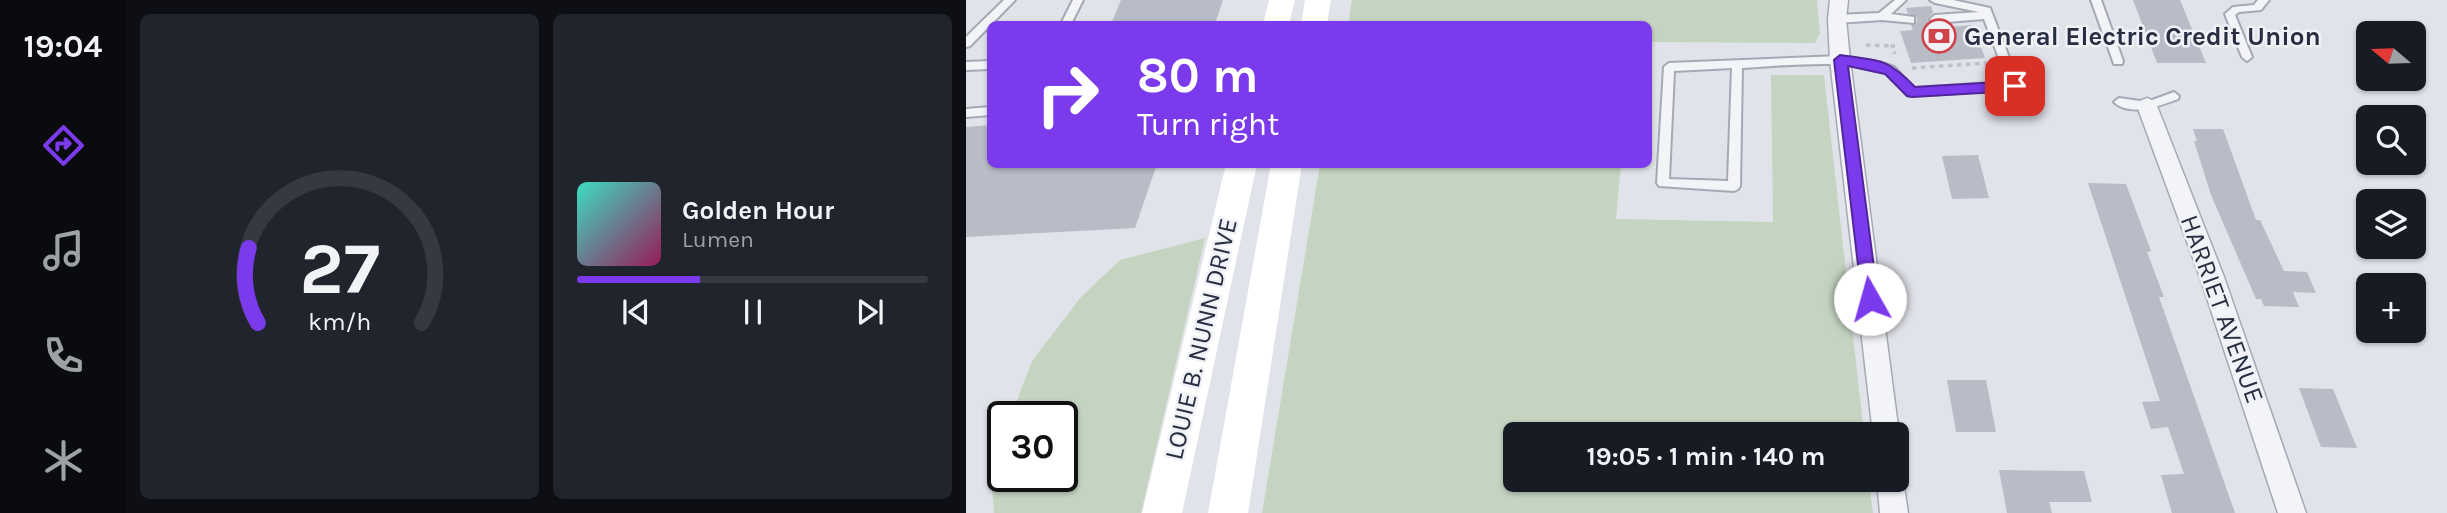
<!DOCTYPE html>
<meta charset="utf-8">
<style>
body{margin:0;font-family:Karla,sans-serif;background:#20242c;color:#f1f3f6;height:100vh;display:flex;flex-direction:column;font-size:26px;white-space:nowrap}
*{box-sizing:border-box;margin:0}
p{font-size:23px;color:#9ea1a6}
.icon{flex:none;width:38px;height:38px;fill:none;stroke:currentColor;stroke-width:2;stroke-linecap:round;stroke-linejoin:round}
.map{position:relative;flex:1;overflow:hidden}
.panel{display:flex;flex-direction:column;gap:14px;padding:14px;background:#0d0f14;width:840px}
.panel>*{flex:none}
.top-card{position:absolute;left:21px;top:21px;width:665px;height:147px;border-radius:10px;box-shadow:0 2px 5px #0004;background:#7c3aed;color:#fff;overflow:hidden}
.needle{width:46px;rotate:289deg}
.controls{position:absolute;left:1390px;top:21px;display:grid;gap:14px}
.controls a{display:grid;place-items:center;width:70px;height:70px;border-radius:10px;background:#171b24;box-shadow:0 2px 5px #0004;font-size:35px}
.speed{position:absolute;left:21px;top:401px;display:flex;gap:14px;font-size:35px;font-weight:700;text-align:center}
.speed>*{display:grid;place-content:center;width:91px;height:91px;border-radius:50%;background:#171b24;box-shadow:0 2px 5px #0004;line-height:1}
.speed .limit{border:4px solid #111;border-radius:10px;background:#fff;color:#111}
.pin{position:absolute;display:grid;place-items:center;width:60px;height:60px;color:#fff;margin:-30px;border-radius:14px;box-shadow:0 4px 10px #0006}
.me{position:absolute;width:77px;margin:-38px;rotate:353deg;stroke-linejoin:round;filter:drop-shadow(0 0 5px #0008)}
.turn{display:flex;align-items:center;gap:24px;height:147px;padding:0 35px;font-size:32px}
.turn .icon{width:91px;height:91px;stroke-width:2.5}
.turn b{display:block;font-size:49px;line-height:60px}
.panel .tile{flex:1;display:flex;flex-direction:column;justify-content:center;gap:10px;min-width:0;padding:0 24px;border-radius:10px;background:#20242c}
.panel .dial{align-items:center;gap:0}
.dial svg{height:182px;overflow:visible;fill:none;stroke:#363941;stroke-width:7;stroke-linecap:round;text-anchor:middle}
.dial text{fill:#f1f3f6;stroke:none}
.song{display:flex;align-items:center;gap:21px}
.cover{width:84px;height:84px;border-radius:10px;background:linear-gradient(135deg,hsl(170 70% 55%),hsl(330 70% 35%))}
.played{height:7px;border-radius:4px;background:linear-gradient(90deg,#7c3aed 35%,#363941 35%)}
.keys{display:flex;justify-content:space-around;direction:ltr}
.panel .tiles{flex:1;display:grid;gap:14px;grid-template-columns:repeat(2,1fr)}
.trip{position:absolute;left:537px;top:422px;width:406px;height:70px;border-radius:10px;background:#171b24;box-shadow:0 2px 5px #0004;font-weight:700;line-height:70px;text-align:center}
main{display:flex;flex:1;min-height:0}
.tab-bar{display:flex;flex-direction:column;width:126px;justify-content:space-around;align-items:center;background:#090b0e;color:#9ea1a6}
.tab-bar .icon{width:49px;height:49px}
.tab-bar .active{color:#7c3aed}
.tab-bar b{font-size:32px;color:#f1f3f6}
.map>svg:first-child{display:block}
.green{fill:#c4d4c1}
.building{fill:#b8bcc7}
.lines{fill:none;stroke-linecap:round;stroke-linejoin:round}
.lane-casing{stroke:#a6a9b4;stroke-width:4}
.street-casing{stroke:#a6a9b4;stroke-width:3}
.path{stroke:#bec1c9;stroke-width:3.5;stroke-dasharray:4.5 4.5;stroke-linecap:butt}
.lane{fill:#f3f4f8;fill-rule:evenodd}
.street{fill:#f3f4f8;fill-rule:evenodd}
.secondary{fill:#fff;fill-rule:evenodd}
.route{fill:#7c3aed;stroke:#51269a;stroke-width:2}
.labels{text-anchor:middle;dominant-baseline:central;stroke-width:5;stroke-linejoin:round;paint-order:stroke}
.poi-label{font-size:26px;font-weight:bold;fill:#292f42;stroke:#f0f2f7;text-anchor:start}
.street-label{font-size:26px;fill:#292f42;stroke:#f0f2f7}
</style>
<main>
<nav class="tab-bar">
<b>19:04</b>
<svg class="icon active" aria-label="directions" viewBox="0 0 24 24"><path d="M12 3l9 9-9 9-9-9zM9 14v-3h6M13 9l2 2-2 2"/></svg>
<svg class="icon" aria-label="music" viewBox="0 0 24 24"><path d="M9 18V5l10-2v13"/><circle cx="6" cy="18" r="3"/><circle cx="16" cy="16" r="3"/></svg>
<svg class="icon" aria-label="phone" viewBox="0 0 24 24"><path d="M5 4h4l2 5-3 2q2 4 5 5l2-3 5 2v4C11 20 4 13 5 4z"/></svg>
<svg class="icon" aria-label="climate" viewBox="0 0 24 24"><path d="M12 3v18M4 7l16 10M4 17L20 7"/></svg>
</nav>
<section class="panel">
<div class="tiles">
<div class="tile dial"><svg viewBox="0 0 100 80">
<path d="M14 69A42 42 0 1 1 86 69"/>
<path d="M14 69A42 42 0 0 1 10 36" stroke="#7c3aed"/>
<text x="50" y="56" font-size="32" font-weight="700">27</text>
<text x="50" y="72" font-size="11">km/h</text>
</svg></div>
<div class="tile">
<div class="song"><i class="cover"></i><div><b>Golden Hour</b><p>Lumen</p></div></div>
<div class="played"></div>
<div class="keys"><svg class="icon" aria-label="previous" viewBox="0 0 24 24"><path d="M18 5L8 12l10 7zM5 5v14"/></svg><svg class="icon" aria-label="pause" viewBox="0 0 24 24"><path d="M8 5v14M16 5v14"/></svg><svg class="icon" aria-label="next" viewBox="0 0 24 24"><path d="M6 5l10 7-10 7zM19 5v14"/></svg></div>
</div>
</div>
</section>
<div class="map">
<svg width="1481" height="513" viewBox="0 0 1481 513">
<rect width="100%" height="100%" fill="#e1e3ea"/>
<g class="green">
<polygon points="386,0 851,0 854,33 849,43 683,42 682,24 382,24"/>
<polygon points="805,75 858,75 898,434 550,434 550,480 903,480 907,513 296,513 354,165 655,165 650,219 807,222"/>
<polygon points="239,238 175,513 28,513 25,476 37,441 37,476 96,476 96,416 45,416 66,361 115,297 154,260"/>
</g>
<g class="building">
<polygon points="155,0 257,0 249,24 145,24"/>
<polygon points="1167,0 1214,0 1240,63 1191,63"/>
<polygon points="965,6 967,13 961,19 972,28 1007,25 1019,58 945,63 934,31 947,30 945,25 950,25 951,17 942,14 940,8"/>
<polygon points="24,125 24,164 191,164 169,228 0,237 0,127"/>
<polygon points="1227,129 1257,129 1290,220 1294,220 1318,271 1341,272 1350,293 1327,292 1333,307 1298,306 1295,299 1290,299 1245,195 1228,141 1231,141"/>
<polygon points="1012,155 1023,198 986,199 976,156"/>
<polygon points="1122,183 1160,184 1185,251 1181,252 1198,297 1193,297 1269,513 1206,513 1195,475 1218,474 1202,427 1185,429 1176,402 1194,401"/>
<polygon points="981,380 1020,380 1030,432 990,432"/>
<polygon points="1333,388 1367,389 1391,448 1355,447"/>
<polygon points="1033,470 1118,471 1126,502 1083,502 1086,513 1041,513"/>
</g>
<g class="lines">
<defs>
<g id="lane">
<polygon points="38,0 49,0 4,46 0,47 0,37"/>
<polygon points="107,0 117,0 105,24 95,24"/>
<polygon points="929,0 940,0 925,14 948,17 948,23 916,20 871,23 866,19 871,15 913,13"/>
<path d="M964,0H987L1024,8L1054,86L1053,89L945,96L941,95C934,88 927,76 918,72C890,58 810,66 776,68L774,186L772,189L768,191L693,186L691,183L698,67L703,63L874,56L913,62L928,67L948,88L1042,82L1018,19L969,23L964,19L969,15L1013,12L969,3ZM766,68L762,181L703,179L708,71Z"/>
<polygon points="1125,0 1135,0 1157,61 1156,64 1148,64 1147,61"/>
<polygon points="1292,0 1303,0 1295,10 1273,12 1269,15 1286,57 1281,61 1276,57 1259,14 1267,7 1288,5"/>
<polygon points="24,61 24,69 0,70 0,62"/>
<path d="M1208,92L1213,96L1212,99C1194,106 1164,117 1148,102L1153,98L1181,102Z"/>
<polygon points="24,107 24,115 0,117 0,109"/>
</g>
<g id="street">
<polygon points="864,0 882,0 880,19 884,60 933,434 931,438 931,434 907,434 864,60 862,19"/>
<polygon points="1181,98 1188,101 1191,106 1258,277 1340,513 1312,513 1234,277 1171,106 1174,101"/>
<polygon points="931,470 937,480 942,513 914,513 911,480 931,480"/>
</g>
</defs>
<use href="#lane" class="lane-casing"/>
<use href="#street" class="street-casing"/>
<g class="path">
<polyline points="900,45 926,46"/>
<polyline points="929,46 926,46 929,54"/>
<polyline points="946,68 1021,63"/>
</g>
<use href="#lane" class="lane"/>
<use href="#street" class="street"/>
<g class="secondary">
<polygon points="303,0 329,0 323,24 297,24"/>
<polygon points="339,0 365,0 361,24 335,24"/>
<polygon points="260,164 291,164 216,513 176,513"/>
<polygon points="305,164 336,164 282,513 242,513"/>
</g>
</g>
<path class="route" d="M874,55C914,61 920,57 949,87L1049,81L1056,86L1049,91L946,97L941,96L919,74L882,66L912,299L910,304L904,306L898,304L896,299L868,60Z"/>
<defs>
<symbol id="bank-ring" viewBox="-11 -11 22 22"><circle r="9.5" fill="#f0f2f7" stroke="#d1434a" stroke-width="1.5"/><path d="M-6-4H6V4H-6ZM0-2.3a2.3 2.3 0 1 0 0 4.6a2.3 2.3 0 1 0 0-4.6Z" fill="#d1434a"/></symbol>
</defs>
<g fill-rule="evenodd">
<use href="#bank-ring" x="954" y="17" width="38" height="38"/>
</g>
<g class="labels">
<g class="poi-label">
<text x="998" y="36">General Electric Credit Union</text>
</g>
<g class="street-label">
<text transform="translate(1256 309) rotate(70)">HARRIET AVENUE</text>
<text transform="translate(235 339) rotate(-77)">LOUIE B. NUNN DRIVE</text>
</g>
</g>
</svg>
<div class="controls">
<a><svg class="needle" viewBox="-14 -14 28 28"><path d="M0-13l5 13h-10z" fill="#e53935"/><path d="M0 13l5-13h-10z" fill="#9ea1a6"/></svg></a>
<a><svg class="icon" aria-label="search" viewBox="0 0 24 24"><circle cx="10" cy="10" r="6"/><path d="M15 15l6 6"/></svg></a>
<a><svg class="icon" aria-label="layers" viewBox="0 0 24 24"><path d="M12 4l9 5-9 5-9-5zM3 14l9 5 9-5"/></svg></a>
<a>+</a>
</div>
<div class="speed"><div class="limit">30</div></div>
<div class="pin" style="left:1049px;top:86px;background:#d93025"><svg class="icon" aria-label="arrive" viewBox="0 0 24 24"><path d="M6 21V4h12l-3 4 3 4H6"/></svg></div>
<svg class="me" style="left:904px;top:299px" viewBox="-20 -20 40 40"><circle r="19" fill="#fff"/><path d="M0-13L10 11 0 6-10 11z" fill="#7c3aed"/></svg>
<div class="trip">19:05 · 1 min · 140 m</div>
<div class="top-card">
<div class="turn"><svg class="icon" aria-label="right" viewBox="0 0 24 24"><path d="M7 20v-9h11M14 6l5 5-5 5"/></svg><div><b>80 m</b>Turn right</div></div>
</div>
</div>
</main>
